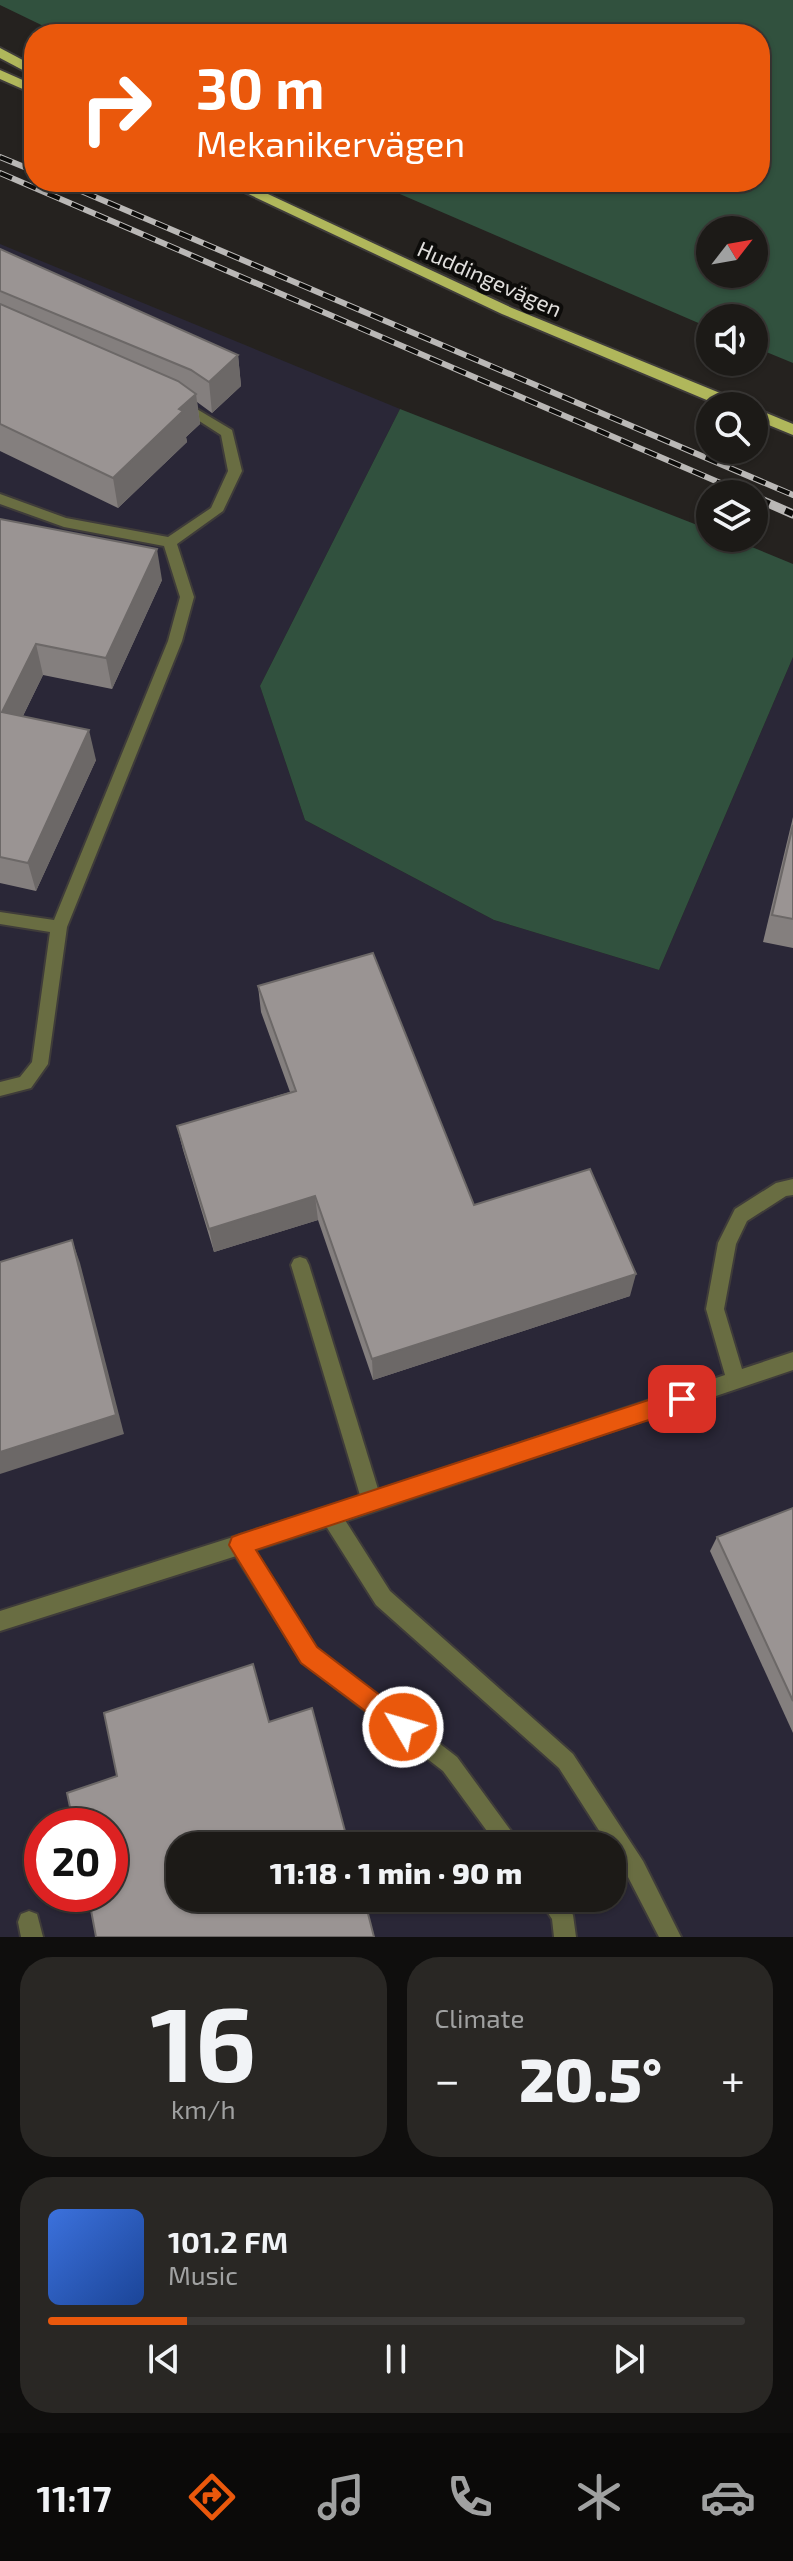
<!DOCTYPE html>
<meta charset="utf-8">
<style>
body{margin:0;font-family:"Exo 2",sans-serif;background:#292724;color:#f1f3f6;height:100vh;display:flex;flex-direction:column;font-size:30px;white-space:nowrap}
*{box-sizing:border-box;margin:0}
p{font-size:26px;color:#a0a1a1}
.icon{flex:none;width:44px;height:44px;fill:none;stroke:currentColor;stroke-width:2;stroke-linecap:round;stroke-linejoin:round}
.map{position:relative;height:1937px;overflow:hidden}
.side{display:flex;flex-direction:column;gap:20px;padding:20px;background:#0f0e0d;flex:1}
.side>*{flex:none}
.banner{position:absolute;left:24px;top:24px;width:746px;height:168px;border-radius:32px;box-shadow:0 2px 6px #0004,0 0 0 2px #3a3836;background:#ea580c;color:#fff;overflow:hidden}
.needle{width:52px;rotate:59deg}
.tools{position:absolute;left:696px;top:216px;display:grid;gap:16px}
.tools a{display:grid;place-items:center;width:72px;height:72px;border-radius:50%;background:#1c1a17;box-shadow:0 2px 6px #0004,0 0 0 2px #3a3836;font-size:40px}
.speed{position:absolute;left:24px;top:1808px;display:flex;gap:16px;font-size:40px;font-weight:700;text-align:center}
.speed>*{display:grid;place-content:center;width:104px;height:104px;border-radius:50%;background:#1c1a17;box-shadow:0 2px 6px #0004,0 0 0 2px #3a3836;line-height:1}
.speed .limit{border:12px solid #d22;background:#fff;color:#111}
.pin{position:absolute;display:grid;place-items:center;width:68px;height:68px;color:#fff;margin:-34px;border-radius:16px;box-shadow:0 4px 12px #0006}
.me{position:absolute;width:88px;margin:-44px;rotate:308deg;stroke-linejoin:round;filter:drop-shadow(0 0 6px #0008)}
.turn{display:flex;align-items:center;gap:28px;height:168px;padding:0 40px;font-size:36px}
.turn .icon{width:104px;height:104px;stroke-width:2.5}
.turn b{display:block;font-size:56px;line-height:68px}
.big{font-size:60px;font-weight:800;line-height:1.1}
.side .card{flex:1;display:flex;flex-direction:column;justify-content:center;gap:12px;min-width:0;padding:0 28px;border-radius:32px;background:#292724}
.side .dial{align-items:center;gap:0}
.dial b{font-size:104px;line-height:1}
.song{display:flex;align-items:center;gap:24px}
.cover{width:96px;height:96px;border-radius:12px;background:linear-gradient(135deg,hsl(220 70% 55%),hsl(220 70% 35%))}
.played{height:8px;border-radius:4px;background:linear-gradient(90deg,#ea580c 20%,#3a3836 20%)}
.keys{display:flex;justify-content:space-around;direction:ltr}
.heat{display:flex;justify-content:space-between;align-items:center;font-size:44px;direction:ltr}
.side .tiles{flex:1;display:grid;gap:20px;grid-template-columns:1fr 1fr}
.card:last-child{grid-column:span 2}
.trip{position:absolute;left:166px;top:1832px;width:460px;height:80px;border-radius:32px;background:#1c1a17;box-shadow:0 2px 6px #0004,0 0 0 2px #3a3836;font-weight:800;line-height:80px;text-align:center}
.tabs{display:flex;height:128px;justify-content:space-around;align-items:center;background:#0b0a09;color:#a0a1a1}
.tabs .icon{width:56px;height:56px}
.tabs .selected{color:#ea580c}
.tabs b{font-size:36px;color:#f1f3f6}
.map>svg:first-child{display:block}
.industrial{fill:#2a2737;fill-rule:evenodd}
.green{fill:#31513e;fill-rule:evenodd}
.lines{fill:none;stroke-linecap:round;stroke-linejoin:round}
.service-casing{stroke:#3f3c3a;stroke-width:4}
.minor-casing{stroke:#3f3c3a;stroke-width:4}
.primary-casing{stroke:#3f3c3a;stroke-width:4}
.service{fill:#696d42;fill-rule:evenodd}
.minor{fill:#696d42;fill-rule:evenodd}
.primary{fill:#b0b75b;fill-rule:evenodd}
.rail-far1-casing{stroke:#bab8b6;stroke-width:6}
.rail-casing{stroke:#bab8b6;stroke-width:9}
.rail-far1{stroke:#0d0c0a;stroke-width:4;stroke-dasharray:13;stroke-linecap:butt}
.rail{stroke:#0d0c0a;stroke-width:6;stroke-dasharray:17;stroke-linecap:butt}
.wall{fill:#847f7e}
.shaded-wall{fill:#6c6867}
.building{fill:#9a9493;stroke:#6c6867;stroke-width:2}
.route{fill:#ea580c;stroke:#983908;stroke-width:2}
.labels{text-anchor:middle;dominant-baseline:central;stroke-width:8;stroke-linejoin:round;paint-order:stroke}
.far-street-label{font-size:22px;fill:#e1dfdd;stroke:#0d0c0a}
</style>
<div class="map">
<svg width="793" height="1937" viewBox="0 0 793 1937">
<rect width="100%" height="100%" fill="#25221f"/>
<path class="industrial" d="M0,244L400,409L260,686L305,820L494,920L659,970L793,657V1937H0ZM42,1826H110V1894H42ZM180,1846H612V1898H180Z"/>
<g class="green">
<path d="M0,0H793V363L754,347V318H710V328L372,182H760V34H60L0,5ZM710,230H754V274H710Z"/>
<polygon points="400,409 710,530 710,538 730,538 793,564 793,657 659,970 494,920 305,820 260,686"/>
</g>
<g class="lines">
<defs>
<g id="service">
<polygon points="180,399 232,430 242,471 223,511 177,544 194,597 182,641 67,927 48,1064 31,1088 0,1096 0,1082 20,1077 32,1062 50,932 0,924 0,912 54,920 168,641 180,597 164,546 64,527 0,504 0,494 66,518 168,537 211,508 228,471 221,435 176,406 176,400"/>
<polygon points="300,1257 306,1259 309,1265 382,1502 379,1509 372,1512 365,1509 362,1502 291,1265 294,1259"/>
<polygon points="331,1506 338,1509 390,1591 573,1754 643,1861 681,1937 659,1937 612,1846 609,1846 559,1768 376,1605 324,1523 321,1516 324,1509"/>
<polygon points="240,1535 247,1538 316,1648 457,1757 522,1846 498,1846 443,1771 302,1662 233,1552 230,1545 233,1538"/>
<polygon points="538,1898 562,1898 573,1915 576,1937 554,1937 552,1919"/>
<polygon points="29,1911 37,1914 43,1937 21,1937 18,1922 21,1914"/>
</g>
<polygon id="minor" points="793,1179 793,1195 786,1196 747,1221 736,1244 724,1309 742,1369 793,1352 793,1370 331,1526 0,1631 0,1611 331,1506 725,1375 706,1309 718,1243 735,1209 776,1183"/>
<g id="primary">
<polygon points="0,48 34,66 34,76 0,58"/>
<polygon points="0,70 34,85 34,94 0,79"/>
<polygon points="223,182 242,182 512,308 742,402 744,406 721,406 502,314"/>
<polygon points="754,408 793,424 793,435 754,419"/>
</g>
</defs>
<use href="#service" class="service-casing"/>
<use href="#minor" class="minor-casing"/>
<use href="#primary" class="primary-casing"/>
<use href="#service" class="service"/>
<use href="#minor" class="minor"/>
<use href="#primary" class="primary"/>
<defs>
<g id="rail-far1">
<polyline points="0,157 34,171"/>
<polyline points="0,173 746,494"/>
<polyline points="60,182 793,495"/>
</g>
<polyline id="rail" points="754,497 793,514"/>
</defs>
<use href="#rail-far1" class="rail-far1-casing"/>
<use href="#rail" class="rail-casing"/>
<use href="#rail-far1" class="rail-far1"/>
<use href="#rail" class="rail"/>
</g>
<g class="wall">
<polygon points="0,249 238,355 241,386 212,413 197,402 200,424 186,437 187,442 118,508 0,451"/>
<polygon points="0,519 162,580 112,689 43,675 23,716 96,760 36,891 0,883"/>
<polygon points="793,817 793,948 763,942"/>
<polygon points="258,986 474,1205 630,1296 373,1380 318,1220 214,1252 183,1150 177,1126 290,1092 261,1012"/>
<polygon points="793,1508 793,1733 710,1551 717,1537"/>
</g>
<g class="shaded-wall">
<polygon points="238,355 241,386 212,413 209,382"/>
<polygon points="196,394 200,424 186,437 187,442 118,508 113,478 179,409"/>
<polygon points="157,549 162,580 112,689 106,658"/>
<polygon points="36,644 43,675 10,742 2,712"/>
<polygon points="89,730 96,760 36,891 28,863"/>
<polygon points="315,1196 318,1220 214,1252 209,1229"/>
<polygon points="72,1240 80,1263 124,1434 0,1474 0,1452"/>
<polygon points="636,1274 630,1296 373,1380 372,1359"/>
</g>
<g class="building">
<polygon points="0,249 238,355 209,382 191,370 0,291"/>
<polygon points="0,304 178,381 196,394 179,409 183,411 113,478 0,424"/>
<polygon points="0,519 157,549 106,658 36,644 2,712 89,730 28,863 0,857"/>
<polygon points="793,825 793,919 772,915"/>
<polygon points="373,953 474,1205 590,1169 636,1274 372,1359 315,1196 209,1229 177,1126 296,1091 258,986"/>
<polygon points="72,1240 116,1415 0,1452 0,1262"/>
<polygon points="793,1508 793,1701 717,1537"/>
<polygon points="253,1664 269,1722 312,1708 349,1846 180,1846 180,1898 364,1898 374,1937 96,1937 88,1894 110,1894 110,1826 74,1826 67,1793 117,1776 104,1713"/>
</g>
<polygon class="route" points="682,1389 689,1392 693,1399 689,1406 682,1409 256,1550 317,1647 411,1719 415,1727 411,1736 403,1739 301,1663 229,1545 232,1537 240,1534"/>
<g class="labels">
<g class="far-street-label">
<text transform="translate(490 278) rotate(24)">Huddingevägen</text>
</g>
</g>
</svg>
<div class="tools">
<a><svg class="needle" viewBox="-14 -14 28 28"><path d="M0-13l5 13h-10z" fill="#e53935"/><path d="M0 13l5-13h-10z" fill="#a0a1a1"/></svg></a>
<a><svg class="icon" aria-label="sound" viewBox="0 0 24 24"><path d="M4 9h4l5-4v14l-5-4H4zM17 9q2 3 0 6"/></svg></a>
<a><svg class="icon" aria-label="search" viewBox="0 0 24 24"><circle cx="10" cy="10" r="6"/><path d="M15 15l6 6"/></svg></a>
<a><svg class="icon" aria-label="layers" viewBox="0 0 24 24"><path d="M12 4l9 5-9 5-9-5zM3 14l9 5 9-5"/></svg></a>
</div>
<div class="speed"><div class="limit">20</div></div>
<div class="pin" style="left:682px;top:1399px;background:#d93025"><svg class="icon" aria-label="arrive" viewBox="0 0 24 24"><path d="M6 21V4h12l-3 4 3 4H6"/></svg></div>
<svg class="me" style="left:403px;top:1727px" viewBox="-20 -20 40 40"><circle r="17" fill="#ea580c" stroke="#fff" stroke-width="3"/><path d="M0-11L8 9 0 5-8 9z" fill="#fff"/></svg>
<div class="trip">11:18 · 1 min · 90 m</div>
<div class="banner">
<div class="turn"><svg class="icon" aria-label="right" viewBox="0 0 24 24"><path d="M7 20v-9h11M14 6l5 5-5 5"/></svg><div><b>30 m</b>Mekanikervägen</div></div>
</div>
</div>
<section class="side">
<div class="tiles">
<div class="card dial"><b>16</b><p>km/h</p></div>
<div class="card"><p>Climate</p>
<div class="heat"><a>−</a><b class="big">20.5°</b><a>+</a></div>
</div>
<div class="card">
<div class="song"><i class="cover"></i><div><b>101.2 FM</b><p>Music</p></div></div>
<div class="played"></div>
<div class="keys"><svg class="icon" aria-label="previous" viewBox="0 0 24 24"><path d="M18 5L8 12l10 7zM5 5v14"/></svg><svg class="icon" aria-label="pause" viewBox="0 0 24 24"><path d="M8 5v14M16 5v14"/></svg><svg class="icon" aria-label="next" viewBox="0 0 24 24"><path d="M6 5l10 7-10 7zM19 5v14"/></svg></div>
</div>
</div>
</section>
<nav class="tabs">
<b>11:17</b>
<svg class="icon selected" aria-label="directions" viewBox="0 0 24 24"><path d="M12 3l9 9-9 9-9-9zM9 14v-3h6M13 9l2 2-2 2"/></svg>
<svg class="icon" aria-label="music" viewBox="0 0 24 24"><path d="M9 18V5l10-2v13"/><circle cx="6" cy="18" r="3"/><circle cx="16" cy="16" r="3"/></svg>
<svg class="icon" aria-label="phone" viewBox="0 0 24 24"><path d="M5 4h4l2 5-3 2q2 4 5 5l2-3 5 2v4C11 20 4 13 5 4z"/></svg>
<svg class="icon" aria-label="climate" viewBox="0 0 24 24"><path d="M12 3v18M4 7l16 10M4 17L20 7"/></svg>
<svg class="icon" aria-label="car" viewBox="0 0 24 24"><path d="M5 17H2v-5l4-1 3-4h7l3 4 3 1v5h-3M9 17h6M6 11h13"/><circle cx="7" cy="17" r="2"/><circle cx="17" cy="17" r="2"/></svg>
</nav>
